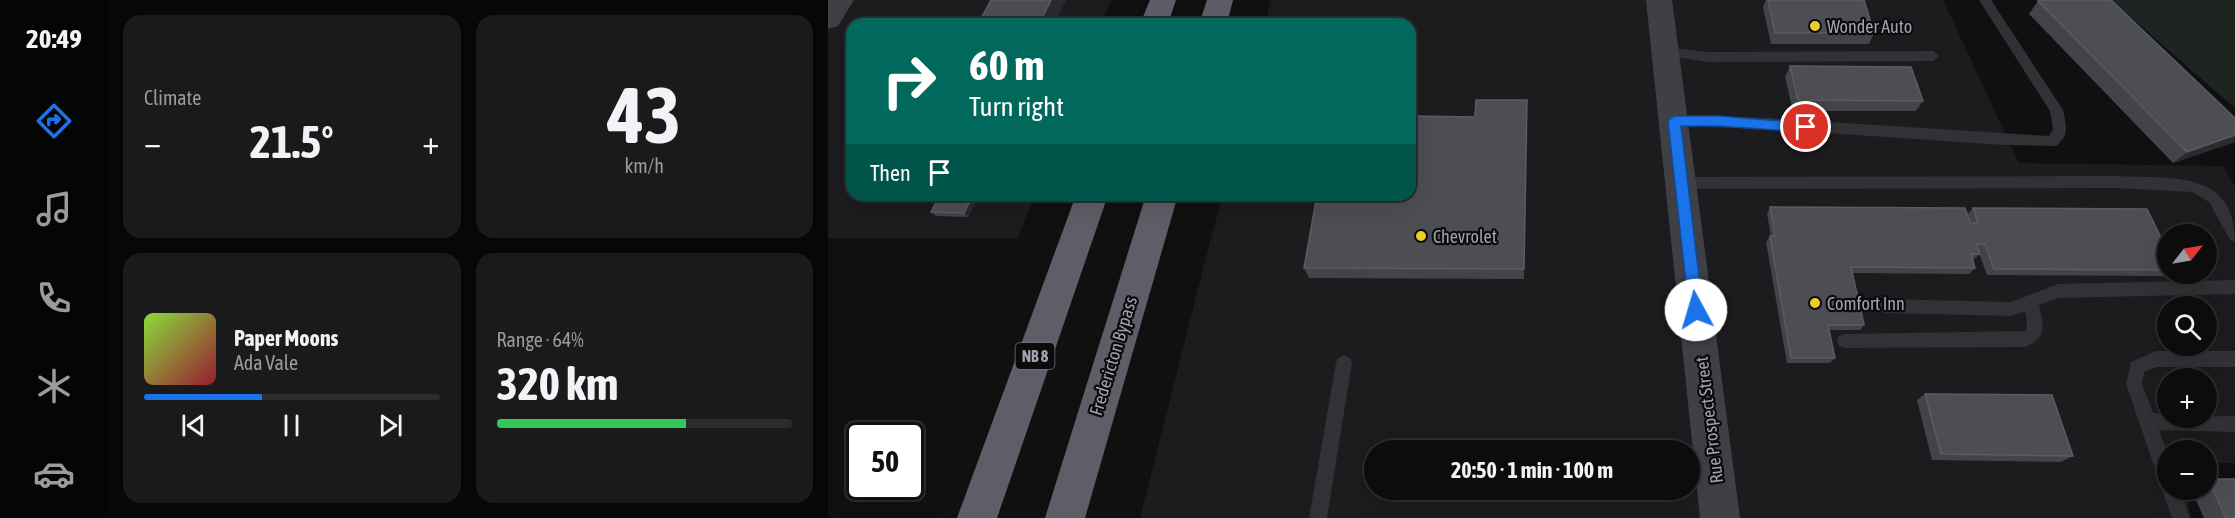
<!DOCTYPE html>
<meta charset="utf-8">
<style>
body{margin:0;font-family:"Asap Condensed",sans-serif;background:#1a1a1b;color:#f1f3f6;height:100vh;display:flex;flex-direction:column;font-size:22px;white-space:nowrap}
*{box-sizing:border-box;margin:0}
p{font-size:20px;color:#9a9b9d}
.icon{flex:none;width:33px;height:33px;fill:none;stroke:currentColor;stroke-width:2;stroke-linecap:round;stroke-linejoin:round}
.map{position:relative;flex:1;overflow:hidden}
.panel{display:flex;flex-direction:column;gap:15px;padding:15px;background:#070707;width:720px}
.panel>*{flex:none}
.guide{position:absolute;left:18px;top:18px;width:570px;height:183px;border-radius:18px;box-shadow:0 6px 24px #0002,0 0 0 2px #2c2c2e;background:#00695c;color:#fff;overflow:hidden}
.needle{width:39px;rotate:59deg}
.fabs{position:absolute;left:1329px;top:224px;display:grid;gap:12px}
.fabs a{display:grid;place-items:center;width:60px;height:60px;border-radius:50%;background:#0c0c0d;box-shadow:0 6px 24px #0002,0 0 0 2px #2c2c2e;font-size:30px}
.speed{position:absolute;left:18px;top:422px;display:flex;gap:12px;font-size:30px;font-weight:700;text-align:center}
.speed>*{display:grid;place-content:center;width:78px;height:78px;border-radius:50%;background:#0c0c0d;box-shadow:0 6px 24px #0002,0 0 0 2px #2c2c2e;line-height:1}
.speed .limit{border:3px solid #111;border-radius:9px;background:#fff;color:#111}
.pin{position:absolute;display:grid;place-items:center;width:51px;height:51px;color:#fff;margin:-26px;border:3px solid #fff;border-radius:50%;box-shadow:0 2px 6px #0007}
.me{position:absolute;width:66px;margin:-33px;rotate:354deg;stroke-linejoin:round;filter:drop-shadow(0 0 4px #0008)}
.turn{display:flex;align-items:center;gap:21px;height:126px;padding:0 24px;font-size:27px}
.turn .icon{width:78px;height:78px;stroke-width:2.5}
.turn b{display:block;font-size:42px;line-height:51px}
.then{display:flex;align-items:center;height:57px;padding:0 24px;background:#0003;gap:12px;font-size:22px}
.big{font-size:45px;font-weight:700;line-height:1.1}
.panel .tile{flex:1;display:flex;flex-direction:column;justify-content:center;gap:9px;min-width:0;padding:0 21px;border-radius:18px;background:#1a1a1b}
.panel .dial{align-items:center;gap:0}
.dial b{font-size:78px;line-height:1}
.song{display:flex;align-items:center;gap:18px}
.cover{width:72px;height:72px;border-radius:9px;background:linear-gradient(135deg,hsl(90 70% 55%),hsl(350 70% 35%))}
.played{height:6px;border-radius:3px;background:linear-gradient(90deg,#1a73e8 40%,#2c2c2e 40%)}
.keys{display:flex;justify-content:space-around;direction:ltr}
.heat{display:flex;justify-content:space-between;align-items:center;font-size:33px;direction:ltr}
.charge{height:9px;border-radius:4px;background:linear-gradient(90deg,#34c759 64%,#2c2c2e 0)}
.panel .tiles{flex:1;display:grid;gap:15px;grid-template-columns:repeat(2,1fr)}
.trip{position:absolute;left:536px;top:440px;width:336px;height:60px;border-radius:30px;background:#0c0c0d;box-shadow:0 6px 24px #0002,0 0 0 2px #2c2c2e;font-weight:700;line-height:60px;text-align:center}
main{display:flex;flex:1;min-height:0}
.tab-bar{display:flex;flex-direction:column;width:108px;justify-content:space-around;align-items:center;background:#050505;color:#9a9b9d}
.tab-bar .icon{width:42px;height:42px}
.tab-bar .selected{color:#1a73e8}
.tab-bar b{font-size:27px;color:#f1f3f6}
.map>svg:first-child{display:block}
.built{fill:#1c1c1e;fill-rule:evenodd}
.green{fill:#1e2520}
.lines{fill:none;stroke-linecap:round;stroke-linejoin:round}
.lane{fill:#313136;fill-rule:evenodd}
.secondary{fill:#3f3f46;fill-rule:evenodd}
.highway{fill:#5d5e67;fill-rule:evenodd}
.wall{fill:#434449}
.shaded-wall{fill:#2a2b2e}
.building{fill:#4d4e54;stroke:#5a5c63;stroke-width:1.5}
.route{fill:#1a73e8;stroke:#114b97;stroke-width:1.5}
.poi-dot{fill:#f0cc29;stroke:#0b0b0c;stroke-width:2}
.labels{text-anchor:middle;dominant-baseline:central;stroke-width:4.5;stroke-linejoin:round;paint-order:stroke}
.shield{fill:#0b0b0c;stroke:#747580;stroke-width:1.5}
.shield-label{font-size:16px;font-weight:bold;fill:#a1a3b2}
.poi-label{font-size:18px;fill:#a1a3b2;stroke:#0b0b0c;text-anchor:start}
.street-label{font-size:18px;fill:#a1a3b2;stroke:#0b0b0c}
</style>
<main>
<nav class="tab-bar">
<b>20:49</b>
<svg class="icon selected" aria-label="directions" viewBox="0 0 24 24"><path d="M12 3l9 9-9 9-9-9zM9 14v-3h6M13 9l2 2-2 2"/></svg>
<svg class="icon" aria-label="music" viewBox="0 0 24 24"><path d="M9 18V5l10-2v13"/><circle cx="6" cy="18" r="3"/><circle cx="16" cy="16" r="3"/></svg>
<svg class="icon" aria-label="phone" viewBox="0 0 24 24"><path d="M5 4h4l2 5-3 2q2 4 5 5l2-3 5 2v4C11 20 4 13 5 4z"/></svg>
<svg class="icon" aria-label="climate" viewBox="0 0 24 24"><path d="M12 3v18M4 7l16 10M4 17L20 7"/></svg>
<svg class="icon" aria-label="car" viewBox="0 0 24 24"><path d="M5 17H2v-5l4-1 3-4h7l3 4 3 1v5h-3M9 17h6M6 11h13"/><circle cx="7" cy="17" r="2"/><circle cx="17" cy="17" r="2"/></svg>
</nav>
<section class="panel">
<div class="tiles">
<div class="tile"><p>Climate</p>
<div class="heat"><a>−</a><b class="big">21.5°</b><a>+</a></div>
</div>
<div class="tile dial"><b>43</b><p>km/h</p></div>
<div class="tile">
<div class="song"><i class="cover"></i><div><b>Paper Moons</b><p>Ada Vale</p></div></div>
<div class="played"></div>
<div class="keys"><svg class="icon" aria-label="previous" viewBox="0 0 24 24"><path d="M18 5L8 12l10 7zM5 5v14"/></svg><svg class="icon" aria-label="pause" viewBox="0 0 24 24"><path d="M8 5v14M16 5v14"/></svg><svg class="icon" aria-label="next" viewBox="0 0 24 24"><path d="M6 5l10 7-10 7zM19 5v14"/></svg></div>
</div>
<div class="tile"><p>Range · 64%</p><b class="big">320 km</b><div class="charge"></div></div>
</div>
</section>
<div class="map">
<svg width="1407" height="518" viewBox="0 0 1407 518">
<rect width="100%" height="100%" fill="#101011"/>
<g class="built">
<polygon points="0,0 283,0 274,24 24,24 24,195 207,195 190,238 0,238"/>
<path d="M443,0H1115L1191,163L1395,166L1407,186V463H1379L1378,450H1340V489H1359L1363,518H312L394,195H582V24H437ZM1340,234H1378V273H1340ZM1340,306H1378V345H1340ZM1340,378H1378V417H1340ZM546,450H861V489H546Z"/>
</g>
<polygon class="green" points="1283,0 1407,0 1407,108"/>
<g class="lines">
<g class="lane">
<path d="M1151,0H1163L1235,110C1238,125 1242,136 1228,146L1176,145L940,129L846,126L839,121L846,116L940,118L1221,136L1225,129L1222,111Z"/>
<polygon points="838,47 880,52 1105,51 1111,56 1105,61 880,62 834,55 832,52 834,49"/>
<path d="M1289,176C1343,179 1407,169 1407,242L1402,240L1381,202L1364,192L1289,188L853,189L848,187L846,183L848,179L853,177Z"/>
<path d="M1407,280V294L1230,298L1211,305C1216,325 1219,339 1197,347L1017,348L1011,346L1009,341L1011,336L1017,334L1198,331L1199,320L1197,311L1183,316L1057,313L1052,311L1049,306L1052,301L1057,299L1183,302L1230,284Z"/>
<polygon points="1328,351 1407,351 1407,367 1329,367 1316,372 1314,384 1325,413 1340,414 1340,417 1407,416 1407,432 1331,430 1340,454 1340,489 1352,489 1362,518 1344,518 1298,384 1303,362"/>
<polygon points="516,355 522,358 524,363 499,518 481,518 508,363 510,358"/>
</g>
<g class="secondary">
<polygon points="0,0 26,0 10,26 0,29"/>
<polygon points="818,0 844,0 912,518 872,518"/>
</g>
<g class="highway">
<polygon points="322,0 348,0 340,24 312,24"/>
<polygon points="379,0 405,0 399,24 371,24"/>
<polygon points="248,195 280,195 169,518 129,518"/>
<polygon points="318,195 350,195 257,518 217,518"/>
</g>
</g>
<g class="wall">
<polygon points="938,0 1036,0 1046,33 1041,44 943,44 935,7"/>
<polygon points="1210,1 1407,118 1407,141 1345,163 1201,14"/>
<polygon points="962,66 1095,101 1088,111 965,111 957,77"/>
<polygon points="699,100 696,279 481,278 476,268 647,117"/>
<polygon points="112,195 151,195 140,217 108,216 103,212"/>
<polygon points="942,207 1139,215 1145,208 1340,252 1340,273 1343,273 1339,276 1159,275 1150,250 1152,254 1145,260 1147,268 1141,274 1024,273 1036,325 1032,330 1001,330 1007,358 1002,363 959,363 938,242 942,236 943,236 939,214"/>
<polygon points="1097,394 1245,456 1233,462 1104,460 1089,400"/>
<polygon points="1380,479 1407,518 1376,518 1363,489 1378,489 1378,480"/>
</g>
<g class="shaded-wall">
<polygon points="223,0 238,0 227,24 211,24"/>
<polygon points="1407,135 1407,141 1405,143 1345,163 1359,152"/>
<polygon points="145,195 151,195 140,217 136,213"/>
</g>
<g class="building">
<polygon points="163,0 223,0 211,24 150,24"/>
<polygon points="940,0 1036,0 1046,33 947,33"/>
<polygon points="1214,0 1283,0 1407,118 1407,135 1359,152 1210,1"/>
<polygon points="962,66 1083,67 1095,101 970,100"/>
<polygon points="648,100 699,100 696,269 476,268 489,195 582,195 582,116 647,117"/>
<polygon points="112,195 145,195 136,213 103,212"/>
<polygon points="942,207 1137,208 1142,223 1150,223 1145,208 1319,209 1340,252 1340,270 1166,269 1157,244 1148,244 1152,254 1143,254 1147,268 1023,267 1036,325 1000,325 1007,358 963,358 942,236 947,236"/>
<polygon points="1097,394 1224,395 1245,456 1113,454"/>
<polygon points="1380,479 1407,479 1407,518 1398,518"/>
</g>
<polygon class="route" points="846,116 890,116 978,123 984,127 978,132 890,126 853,126 875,310 873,314 868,316 863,314 861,310 840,121"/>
<g class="poi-dot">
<circle cx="987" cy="26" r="6"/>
<circle cx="593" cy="236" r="6"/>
<circle cx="987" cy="303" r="6"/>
</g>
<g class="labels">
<rect class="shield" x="187.5" y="343" width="39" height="26" rx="4.5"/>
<g class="shield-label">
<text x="207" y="356">NB 8</text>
</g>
<g class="poi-label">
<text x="999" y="26">Wonder Auto</text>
<text x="605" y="236">Chevrolet</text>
<text x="999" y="303">Comfort Inn</text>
</g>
<g class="street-label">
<text transform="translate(285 356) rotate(-73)">Fredericton Bypass</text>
<text transform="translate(881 420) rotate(-97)">Rue Prospect Street</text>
</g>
</g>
</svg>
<div class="fabs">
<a><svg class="needle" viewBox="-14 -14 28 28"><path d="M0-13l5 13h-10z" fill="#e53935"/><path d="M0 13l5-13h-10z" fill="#9a9b9d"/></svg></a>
<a><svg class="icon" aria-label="search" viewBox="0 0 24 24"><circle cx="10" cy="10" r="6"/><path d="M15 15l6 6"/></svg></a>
<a>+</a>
<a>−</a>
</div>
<div class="speed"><div class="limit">50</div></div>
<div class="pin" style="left:978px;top:127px;background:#d93025"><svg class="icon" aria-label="arrive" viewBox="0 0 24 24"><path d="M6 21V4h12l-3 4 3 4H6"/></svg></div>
<svg class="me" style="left:868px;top:310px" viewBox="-20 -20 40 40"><circle r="19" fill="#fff"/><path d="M0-13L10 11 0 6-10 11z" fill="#1a73e8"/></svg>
<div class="trip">20:50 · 1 min · 100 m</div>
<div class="guide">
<div class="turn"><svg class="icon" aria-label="right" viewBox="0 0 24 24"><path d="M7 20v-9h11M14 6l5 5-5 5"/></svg><div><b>60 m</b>Turn right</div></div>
<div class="then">Then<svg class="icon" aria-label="arrive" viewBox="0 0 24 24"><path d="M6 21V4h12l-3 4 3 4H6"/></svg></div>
</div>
</div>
</main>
